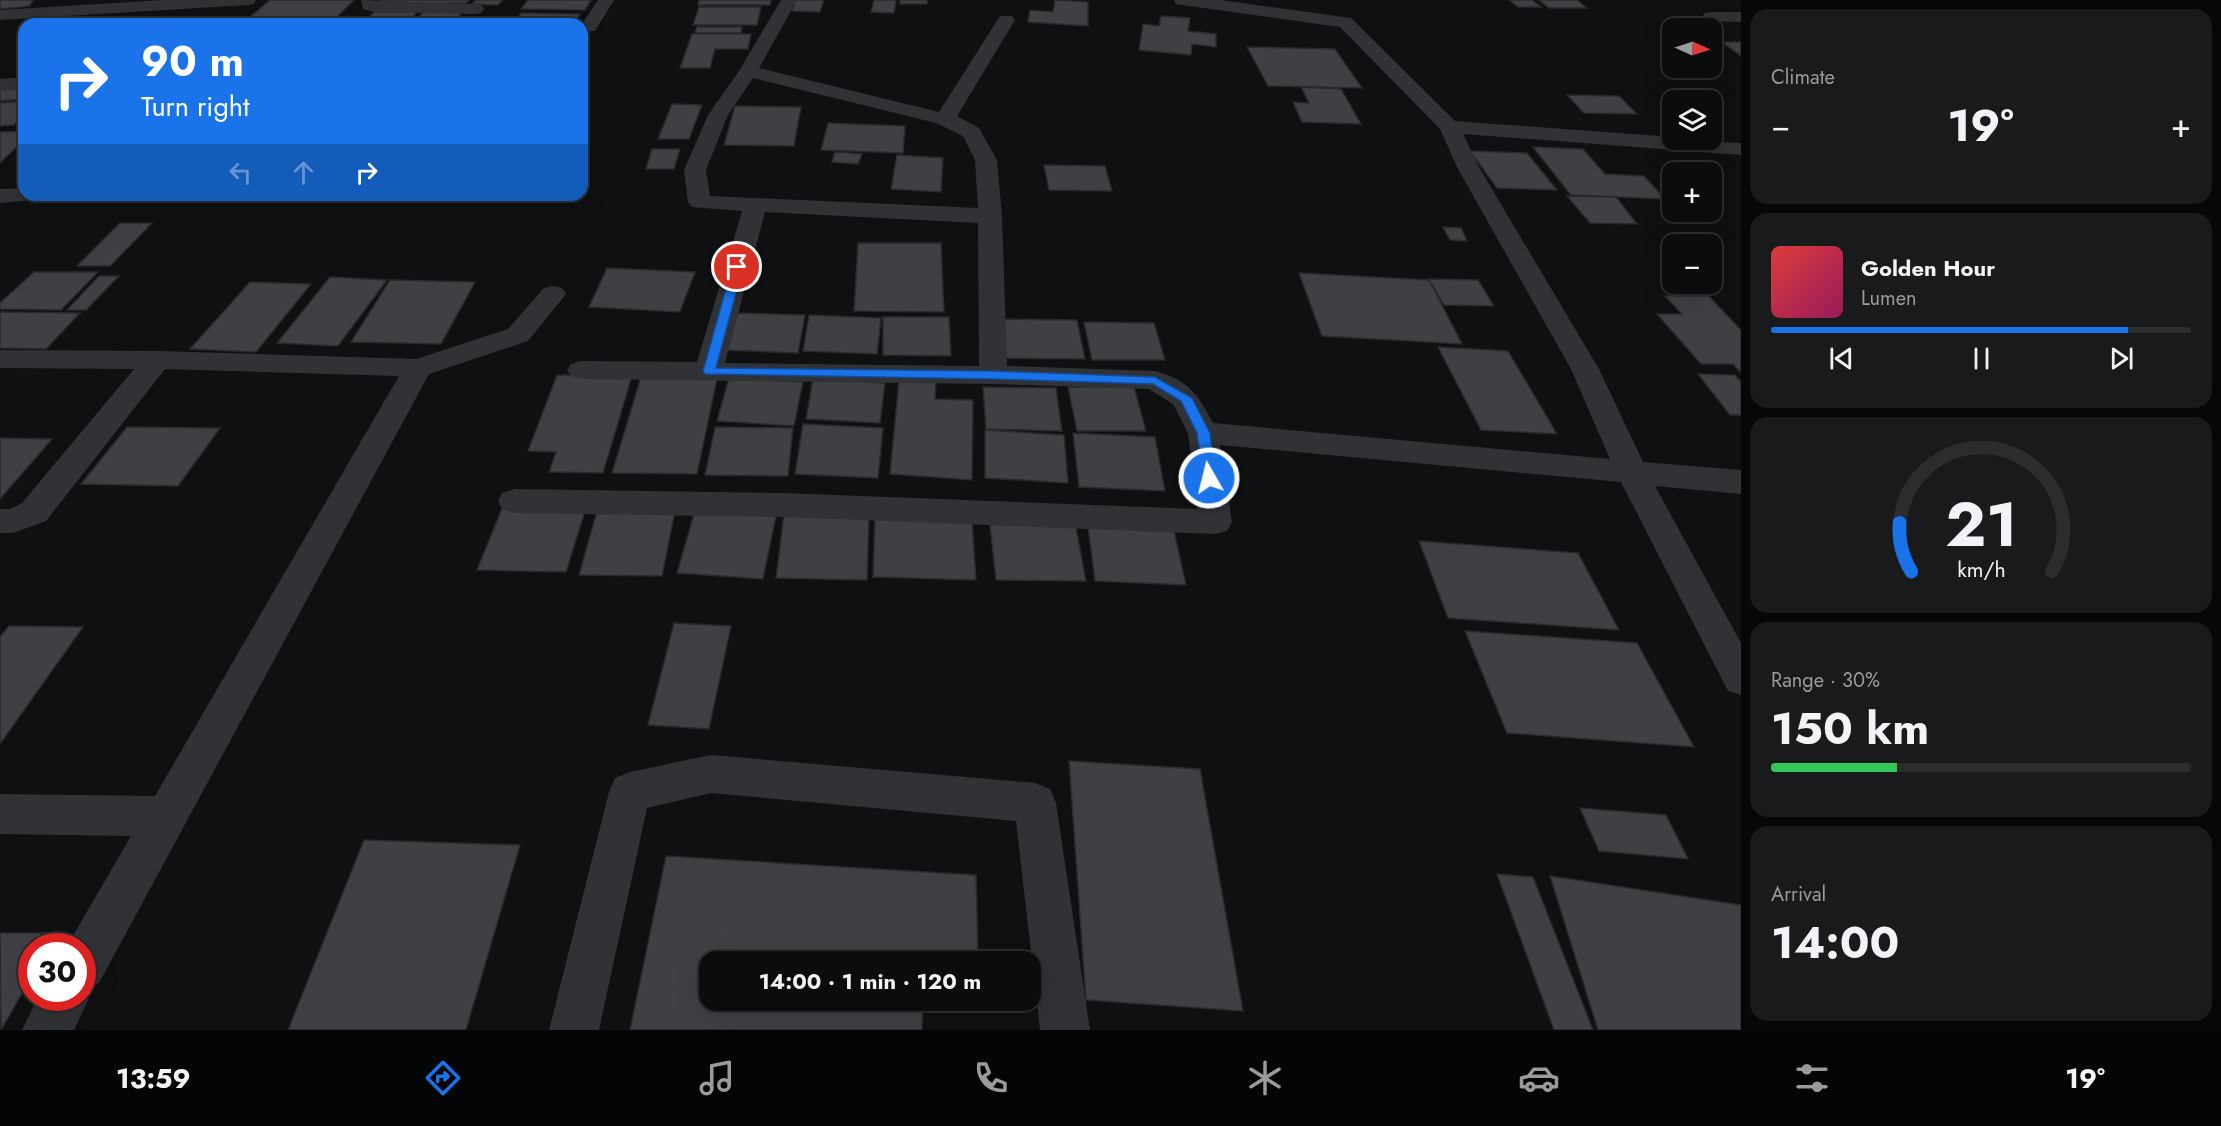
<!DOCTYPE html>
<meta charset="utf-8">
<style>
body{margin:0;font-family:Jost,sans-serif;background:#191a1b;color:#f1f3f6;height:100vh;display:flex;flex-direction:column;font-size:22px;white-space:nowrap}
*{box-sizing:border-box;margin:0}
p{font-size:20px;color:#9a9b9d}
.icon{flex:none;width:33px;height:33px;fill:none;stroke:currentColor;stroke-width:2;stroke-linecap:round;stroke-linejoin:round}
.map{position:relative;flex:1;overflow:hidden}
.side{display:flex;flex-direction:column;gap:9px;padding:9px;background:#060707;width:480px}
.side>*{flex:none}
.banner{position:absolute;left:18px;top:18px;width:570px;height:183px;border-radius:18px;box-shadow:0 6px 24px #0002,0 0 0 2px #2b2c2e;background:#1a73e8;color:#fff;overflow:hidden}
.needle{width:39px;rotate:93deg}
.buttons{position:absolute;left:1662px;top:18px;display:grid;gap:12px}
.buttons a{display:grid;place-items:center;width:60px;height:60px;border-radius:12px;background:#0b0c0d;box-shadow:0 6px 24px #0002,0 0 0 2px #2b2c2e;font-size:30px}
.speed{position:absolute;left:18px;top:933px;display:flex;gap:12px;font-size:30px;font-weight:700;text-align:center}
.speed>*{display:grid;place-content:center;width:78px;height:78px;border-radius:50%;background:#0b0c0d;box-shadow:0 6px 24px #0002,0 0 0 2px #2b2c2e;line-height:1}
.speed .limit{border:9px solid #d22;background:#fff;color:#111}
.pin{position:absolute;display:grid;place-items:center;width:51px;height:51px;color:#fff;margin:-26px;border:3px solid #fff;border-radius:50%;box-shadow:0 2px 6px #0007}
.me{position:absolute;width:66px;margin:-33px;rotate:352deg;stroke-linejoin:round;filter:drop-shadow(0 0 4px #0008)}
.turn{display:flex;align-items:center;gap:21px;height:126px;padding:0 24px;font-size:27px}
.turn .icon{width:78px;height:78px;stroke-width:2.5}
.turn b{display:block;font-size:42px;line-height:51px}
.lanes{display:flex;align-items:center;height:57px;padding:0 24px;background:#0003;justify-content:center;gap:30px;direction:ltr}
.lanes .off{opacity:.35}
.big{font-size:45px;font-weight:700;line-height:1.1}
.side .tile{flex:1;display:flex;flex-direction:column;justify-content:center;gap:9px;min-width:0;padding:0 21px;border-radius:18px;background:#191a1b}
.side .dial{align-items:center;gap:0}
.dial svg{height:156px;overflow:visible;fill:none;stroke:#2b2c2e;stroke-width:7;stroke-linecap:round;text-anchor:middle}
.dial text{fill:#f1f3f6;stroke:none}
.song{display:flex;align-items:center;gap:18px}
.cover{width:72px;height:72px;border-radius:9px;background:linear-gradient(135deg,hsl(0 70% 55%),hsl(330 70% 35%))}
.played{height:6px;border-radius:3px;background:linear-gradient(90deg,#1a73e8 85%,#2b2c2e 85%)}
.keys{display:flex;justify-content:space-around;direction:ltr}
.heat{display:flex;justify-content:space-between;align-items:center;font-size:33px;direction:ltr}
.charge{height:9px;border-radius:4px;background:linear-gradient(90deg,#34c759 30%,#2b2c2e 0)}
.trip{position:absolute;left:699px;top:951px;width:342px;height:60px;border-radius:18px;background:#0b0c0d;box-shadow:0 6px 24px #0002,0 0 0 2px #2b2c2e;font-weight:700;line-height:60px;text-align:center}
.tabs{display:flex;height:96px;justify-content:space-around;align-items:center;background:#040505;color:#9a9b9d}
.tabs .icon{width:42px;height:42px}
.tabs .on{color:#1a73e8}
.tabs b{font-size:27px;color:#f1f3f6}
main{display:flex;flex:1;min-height:0}
.map>svg:first-child{display:block}
.building{fill:#3e4044;stroke:#292a2d;stroke-width:1.5}
.lines{fill:none;stroke-linecap:round;stroke-linejoin:round}
.minor{fill:#303236;fill-rule:evenodd}
.route{fill:#1a73e8;stroke:#114b97;stroke-width:1.5}
</style>
<main>
<div class="map">
<svg width="1741" height="1030" viewBox="0 0 1741 1030">
<rect width="100%" height="100%" fill="#0f1011"/>
<g class="building">
<polygon points="0,0 34,0 29,6 0,9"/>
<polygon points="270,0 354,0 335,19 249,18"/>
<polygon points="381,0 469,0 466,3 378,4"/>
<polygon points="476,0 503,0 498,5 472,4"/>
<polygon points="528,0 591,0 585,10 521,9"/>
<polygon points="699,0 771,0 770,5 698,5"/>
<polygon points="796,0 824,0 820,12 792,11"/>
<polygon points="874,0 896,0 894,13 871,12"/>
<rect x="900" y="0" width="27" height="4"/>
<polygon points="1055,0 1088,2 1088,26 1028,22 1030,10 1053,12"/>
<polygon points="1509,0 1532,0 1541,7 1518,7"/>
<polygon points="1539,0 1577,0 1587,8 1549,8"/>
<polygon points="699,7 761,7 757,25 693,25"/>
<polygon points="424,11 463,11 453,24 413,24"/>
<polygon points="374,12 417,12 407,24 331,24 334,21 365,21"/>
<polygon points="521,13 580,14 573,24 512,24"/>
<polygon points="1161,16 1190,18 1188,31 1216,34 1216,47 1192,44 1191,55 1139,50 1143,24 1159,26"/>
<polygon points="109,19 104,24 81,24 86,20"/>
<polygon points="697,27 742,27 741,33 695,33"/>
<polygon points="692,34 751,34 748,49 715,49 710,68 680,68"/>
<polygon points="1722,42 1741,42 1741,56"/>
<polygon points="1247,47 1335,49 1362,88 1268,86"/>
<polygon points="24,86 24,99 0,101 0,88"/>
<polygon points="1301,87 1341,89 1361,124 1302,122 1293,102 1309,103"/>
<polygon points="1567,95 1619,96 1637,114 1584,113"/>
<polygon points="24,101 24,113 14,125 0,126 0,103"/>
<polygon points="672,104 702,105 689,139 658,139"/>
<polygon points="735,106 801,107 794,146 724,145"/>
<polygon points="828,123 905,126 903,153 821,150"/>
<polygon points="24,131 24,140 0,163 0,132"/>
<polygon points="1533,147 1583,149 1605,174 1644,176 1665,199 1571,195"/>
<polygon points="652,149 680,149 674,169 646,169"/>
<polygon points="1470,151 1527,153 1557,190 1497,188"/>
<polygon points="835,152 862,154 858,164 832,162"/>
<polygon points="897,155 943,158 941,192 891,189"/>
<polygon points="1044,165 1105,166 1112,191 1049,190"/>
<polygon points="1567,196 1616,197 1637,224 1590,223"/>
<polygon points="120,223 152,223 110,266 77,266"/>
<polygon points="1443,227 1461,228 1467,241 1450,240"/>
<polygon points="858,243 941,243 944,312 854,311"/>
<polygon points="607,268 695,272 680,312 589,307"/>
<polygon points="34,272 98,272 61,310 0,309 0,303"/>
<polygon points="1299,273 1429,280 1462,344 1322,336"/>
<polygon points="99,276 119,276 86,310 67,310"/>
<polygon points="330,277 387,280 338,346 277,343"/>
<polygon points="1429,279 1478,280 1494,306 1444,305"/>
<polygon points="390,280 475,282 441,344 351,342"/>
<polygon points="250,282 311,284 256,352 190,349"/>
<polygon points="1665,296 1709,296 1741,330 1741,373 1733,364 1701,364 1657,314 1682,314"/>
<polygon points="0,312 80,313 46,349 0,348"/>
<polygon points="735,313 805,315 798,353 725,350"/>
<polygon points="809,315 881,318 877,354 803,351"/>
<polygon points="883,317 949,317 951,356 883,355"/>
<polygon points="1000,319 1077,320 1085,359 1005,358"/>
<polygon points="1084,322 1154,323 1165,360 1092,360"/>
<polygon points="1438,347 1508,351 1557,434 1481,430"/>
<polygon points="1698,374 1735,375 1741,382 1741,415 1730,415"/>
<polygon points="557,375 632,376 603,473 549,472 556,452 528,451"/>
<polygon points="641,377 717,379 697,474 612,473"/>
<polygon points="729,378 803,382 794,426 717,421"/>
<polygon points="813,379 885,383 880,423 806,419"/>
<polygon points="899,380 936,382 935,399 973,400 972,480 890,474"/>
<polygon points="983,387 1056,388 1062,431 986,429"/>
<polygon points="1068,387 1134,387 1146,431 1077,431"/>
<polygon points="803,424 883,428 878,478 795,474"/>
<polygon points="127,427 220,428 178,486 81,484"/>
<polygon points="715,427 793,428 788,476 705,475"/>
<polygon points="985,430 1064,435 1068,483 985,478"/>
<polygon points="1073,433 1155,437 1165,491 1079,487"/>
<polygon points="0,438 52,439 0,499"/>
<polygon points="503,506 586,508 566,572 477,570"/>
<polygon points="695,510 776,516 763,579 677,573"/>
<polygon points="597,511 675,511 662,576 579,575"/>
<polygon points="784,514 869,516 867,580 776,578"/>
<polygon points="989,516 1074,517 1086,581 996,580"/>
<polygon points="875,518 972,520 976,580 873,577"/>
<polygon points="1087,519 1172,522 1186,585 1095,581"/>
<polygon points="1419,541 1578,553 1619,630 1448,618"/>
<polygon points="674,623 731,626 709,729 648,725"/>
<polygon points="9,626 83,627 0,744 0,637"/>
<polygon points="1465,631 1637,643 1694,747 1507,733"/>
<polygon points="1069,761 1200,769 1243,1011 1086,1000"/>
<polygon points="1580,808 1666,815 1688,859 1599,851"/>
<polygon points="364,840 520,845 466,1030 288,1030"/>
<polygon points="666,856 976,875 978,955 980,955 981,962 710,962 710,1000 923,1000 922,1030 630,1030"/>
<polygon points="1497,874 1533,877 1593,1030 1554,1030"/>
<polygon points="1550,876 1741,905 1741,1030 1598,1030"/>
<polygon points="0,933 56,933 49,946 32,946 32,976 1,1030"/>
</g>
<g class="lines">
<g class="minor">
<polygon points="163,0 256,0 254,4 248,5 0,20 0,10"/>
<polygon points="361,0 475,4 481,5 484,9 481,13 475,14 374,12 363,9"/>
<polygon points="598,0 614,0 595,31 583,31 582,24"/>
<path d="M781,0H797L759,68L939,112L1000,16H1012L1015,20L957,116L979,128L997,160L1002,216L1007,366L1155,371C1189,380 1198,395 1213,423L1610,459L1571,369L1458,169L1440,129L1340,27L1182,5L1176,4L1174,0H1220L1351,18L1455,121L1672,137V140L1741,143V155L1463,134L1480,169L1599,369L1643,462L1741,470V494L1655,486L1741,643V695L1728,691L1621,482L1220,445L1232,522L1227,531L1215,534L783,517L514,513L502,509L498,501L502,493L514,489L783,493L1197,509L1188,433L1173,404L1149,389L993,384L581,379L571,376L567,370L571,364L581,361L697,362L742,211L692,207L688,202L684,170L708,115L739,71ZM753,78L936,123L963,136L975,160L978,208L710,196L706,170L728,115ZM765,212L978,223L979,366L725,363Z"/>
<polygon points="1711,12 1741,12 1741,22 1705,21 1702,17 1705,13"/>
<polygon points="24,77 24,89 0,91 0,79"/>
<polygon points="24,188 24,195 35,195 32,200 0,203 0,189"/>
<polygon points="553,286 562,288 566,294 528,341 429,374 99,983 85,988 89,998 74,1030 22,1030 38,998 82,998 82,946 67,946 131,836 0,834 0,794 155,796 399,376 165,369 46,521 13,533 0,533 0,509 10,509 22,503 134,369 0,368 0,350 157,351 416,359 508,329 544,288"/>
<polygon points="711,755 1035,783 1050,789 1056,803 1090,1030 1040,1030 1016,821 711,793 647,808 599,1030 549,1030 609,792 615,778 630,772"/>
</g>
</g>
<polygon class="route" points="737,264 743,267 716,368 993,371 1155,377 1192,398 1210,433 1216,478 1209,482 1203,478 1197,433 1181,401 1153,384 993,379 705,374 703,371 732,267"/>
</svg>
<div class="buttons">
<a><svg class="needle" viewBox="-14 -14 28 28"><path d="M0-13l5 13h-10z" fill="#e53935"/><path d="M0 13l5-13h-10z" fill="#9a9b9d"/></svg></a>
<a><svg class="icon" aria-label="layers" viewBox="0 0 24 24"><path d="M12 4l9 5-9 5-9-5zM3 14l9 5 9-5"/></svg></a>
<a>+</a>
<a>−</a>
</div>
<div class="speed"><div class="limit">30</div></div>
<div class="pin" style="left:737px;top:267px;background:#d93025"><svg class="icon" aria-label="arrive" viewBox="0 0 24 24"><path d="M6 21V4h12l-3 4 3 4H6"/></svg></div>
<svg class="me" style="left:1209px;top:478px" viewBox="-20 -20 40 40"><circle r="17" fill="#1a73e8" stroke="#fff" stroke-width="3"/><path d="M0-11L8 9 0 5-8 9z" fill="#fff"/></svg>
<div class="trip">14:00 · 1 min · 120 m</div>
<div class="banner">
<div class="turn"><svg class="icon" aria-label="right" viewBox="0 0 24 24"><path d="M7 20v-9h11M14 6l5 5-5 5"/></svg><div><b>90 m</b>Turn right</div></div>
<div class="lanes"><svg class="icon off" aria-label="left" viewBox="0 0 24 24"><path d="M17 20v-9H6M10 6l-5 5 5 5"/></svg><svg class="icon off" aria-label="ahead" viewBox="0 0 24 24"><path d="M12 20V5M6 11l6-6 6 6"/></svg><svg class="icon" aria-label="right" viewBox="0 0 24 24"><path d="M7 20v-9h11M14 6l5 5-5 5"/></svg></div>
</div>
</div>
<section class="side">
<div class="tile"><p>Climate</p>
<div class="heat"><a>−</a><b class="big">19°</b><a>+</a></div>
</div>
<div class="tile">
<div class="song"><i class="cover"></i><div><b>Golden Hour</b><p>Lumen</p></div></div>
<div class="played"></div>
<div class="keys"><svg class="icon" aria-label="previous" viewBox="0 0 24 24"><path d="M18 5L8 12l10 7zM5 5v14"/></svg><svg class="icon" aria-label="pause" viewBox="0 0 24 24"><path d="M8 5v14M16 5v14"/></svg><svg class="icon" aria-label="next" viewBox="0 0 24 24"><path d="M6 5l10 7-10 7zM19 5v14"/></svg></div>
</div>
<div class="tile dial"><svg viewBox="0 0 100 80">
<path d="M14 69A42 42 0 1 1 86 69"/>
<path d="M14 69A42 42 0 0 1 8 44" stroke="#1a73e8"/>
<text x="50" y="56" font-size="32" font-weight="700">21</text>
<text x="50" y="72" font-size="11">km/h</text>
</svg></div>
<div class="tile"><p>Range · 30%</p><b class="big">150 km</b><div class="charge"></div></div>
<div class="tile"><p>Arrival</p><b class="big">14:00</b></div>
</section>
</main>
<nav class="tabs">
<b>13:59</b>
<svg class="icon on" aria-label="directions" viewBox="0 0 24 24"><path d="M12 3l9 9-9 9-9-9zM9 14v-3h6M13 9l2 2-2 2"/></svg>
<svg class="icon" aria-label="music" viewBox="0 0 24 24"><path d="M9 18V5l10-2v13"/><circle cx="6" cy="18" r="3"/><circle cx="16" cy="16" r="3"/></svg>
<svg class="icon" aria-label="phone" viewBox="0 0 24 24"><path d="M5 4h4l2 5-3 2q2 4 5 5l2-3 5 2v4C11 20 4 13 5 4z"/></svg>
<svg class="icon" aria-label="climate" viewBox="0 0 24 24"><path d="M12 3v18M4 7l16 10M4 17L20 7"/></svg>
<svg class="icon" aria-label="car" viewBox="0 0 24 24"><path d="M5 17H2v-5l4-1 3-4h7l3 4 3 1v5h-3M9 17h6M6 11h13"/><circle cx="7" cy="17" r="2"/><circle cx="17" cy="17" r="2"/></svg>
<svg class="icon" aria-label="filters" viewBox="0 0 24 24"><path d="M4 7h16M4 17h16"/><circle cx="9" cy="7" r="2"/><circle cx="15" cy="17" r="2"/></svg>
<b>19°</b>
</nav>
